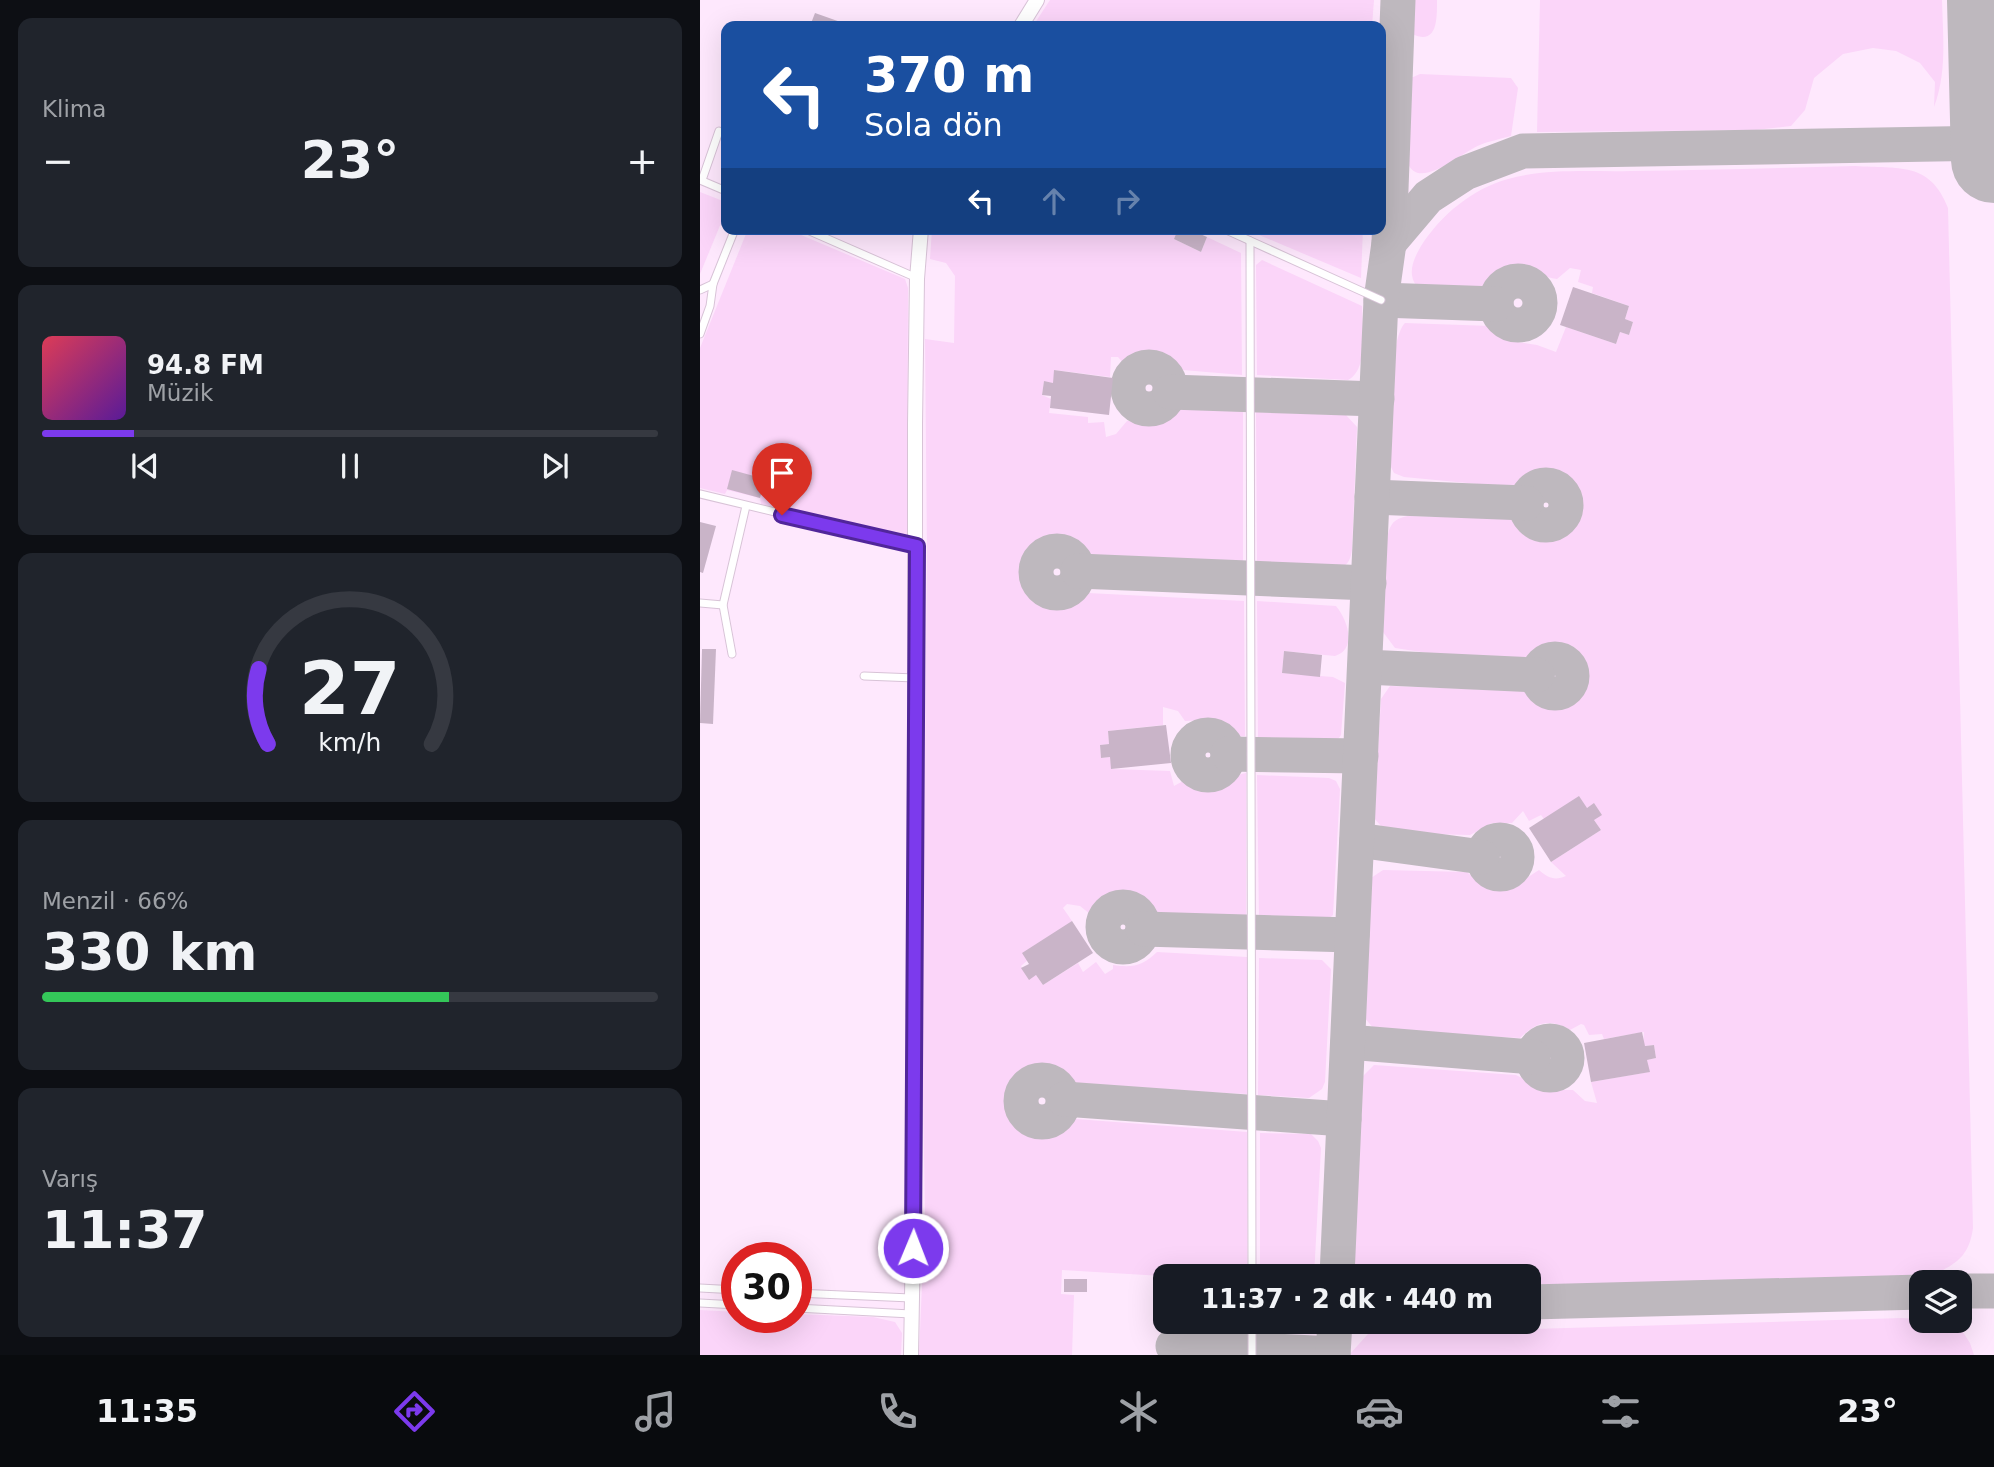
<!DOCTYPE html>
<html lang="tr">
<meta charset="utf-8">
<style>
body{margin:0;font-family:"DejaVu Sans",sans-serif;background:#20242c;color:#f1f3f6;height:100vh;display:flex;flex-direction:column;font-size:26px;white-space:nowrap}
*{box-sizing:border-box;margin:0}
p{font-size:23px;color:#9ea1a6}
.icon{flex:none;width:38px;height:38px;fill:none;stroke:currentColor;stroke-width:2;stroke-linecap:round;stroke-linejoin:round}
.map{position:relative;flex:1;overflow:hidden}
.panel{display:flex;flex-direction:column;gap:18px;padding:18px;background:#0d0f14;width:700px}
.panel>*{flex:none}
.banner{position:absolute;left:21px;top:21px;width:665px;height:214px;border-radius:14px;box-shadow:0 7px 28px #0002;background:#1a4fa0;color:#fff;overflow:hidden}
.buttons{position:absolute;left:1209px;top:1270px;display:grid;gap:14px}
.buttons a{display:grid;place-items:center;width:63px;height:63px;border-radius:14px;background:#171b24;box-shadow:0 7px 28px #0002;font-size:35px}
.speed{position:absolute;left:21px;top:1242px;display:flex;gap:14px;font-size:35px;font-weight:700;text-align:center}
.speed>*{display:grid;place-content:center;width:91px;height:91px;border-radius:50%;background:#171b24;box-shadow:0 7px 28px #0002;line-height:1}
.speed .limit{border:10px solid #d22;background:#fff;color:#111}
.pin{position:absolute;display:grid;place-items:center;width:60px;height:60px;color:#fff;margin:-72px -30px;border-radius:50% 50% 50% 0;rotate:-45deg;box-shadow:0 0 7px #0007}
.pin .icon{rotate:45deg}
.me{position:absolute;width:77px;margin:-38px;rotate:1deg;stroke-linejoin:round;filter:drop-shadow(0 0 5px #0008)}
.turn{display:flex;align-items:center;gap:24px;height:147px;padding:0 28px;font-size:32px}
.turn .icon{width:91px;height:91px;stroke-width:2.5}
.turn b{display:block;font-size:49px;line-height:60px}
.lanes{display:flex;align-items:center;height:66px;padding:0 28px;background:#0003;justify-content:center;gap:35px;direction:ltr}
.lanes .off{opacity:.35}
.big{font-size:52px;font-weight:600;line-height:1.1}
.panel .tile{flex:1;display:flex;flex-direction:column;justify-content:center;gap:10px;min-width:0;padding:0 24px;border-radius:14px;background:#20242c}
.panel .dial{align-items:center;gap:0}
.dial svg{height:182px;overflow:visible;fill:none;stroke:#363941;stroke-width:7;stroke-linecap:round;text-anchor:middle}
.dial text{fill:#f1f3f6;stroke:none}
.song{display:flex;align-items:center;gap:21px}
.cover{width:84px;height:84px;border-radius:10px;background:linear-gradient(135deg,hsl(350 70% 55%),hsl(270 70% 35%))}
.played{height:7px;border-radius:4px;background:linear-gradient(90deg,#7c3aed 15%,#363941 15%)}
.keys{display:flex;justify-content:space-around;direction:ltr}
.heat{display:flex;justify-content:space-between;align-items:center;font-size:38px;direction:ltr}
.charge{height:10px;border-radius:5px;background:linear-gradient(90deg,#34c759 66%,#363941 0)}
.trip{position:absolute;left:453px;top:1264px;width:388px;height:70px;border-radius:14px;background:#171b24;box-shadow:0 7px 28px #0002;font-weight:600;line-height:70px;text-align:center}
.tab-bar{display:flex;height:112px;justify-content:space-around;align-items:center;background:#090b0e;color:#9ea1a6}
.tab-bar .icon{width:49px;height:49px}
.tab-bar .current{color:#7c3aed}
.tab-bar b{font-size:32px;color:#f1f3f6}
main{display:flex;flex:1;min-height:0}
.map>svg:first-child{display:block}
.built{fill:#fee8fd;fill-rule:evenodd}
.green{fill:#fbd5f9}
.lines{fill:none;stroke-linecap:round;stroke-linejoin:round}
.taxiway{stroke:#beb8be;stroke-width:35}
.runway{stroke:#beb8be;stroke-width:86}
.building{fill:#c9b4c8}
.service-casing{stroke:#d8c3d7;stroke-width:9}
.minor-casing{stroke:#d8c3d7;stroke-width:16}
.service{stroke:#fff;stroke-width:7}
.minor{stroke:#fff;stroke-width:14}
.route-casing{stroke:#51269a;stroke-width:18}
.route{stroke:#7c3aed;stroke-width:12}
</style>
<main>
<section class="panel">
<div class="tile"><p>Klima</p>
<div class="heat"><a>−</a><b class="big">23°</b><a>+</a></div>
</div>
<div class="tile">
<div class="song"><i class="cover"></i><div><b>94.8 FM</b><p>Müzik</p></div></div>
<div class="played"></div>
<div class="keys"><svg class="icon" aria-label="previous" viewBox="0 0 24 24"><path d="M18 5L8 12l10 7zM5 5v14"/></svg><svg class="icon" aria-label="pause" viewBox="0 0 24 24"><path d="M8 5v14M16 5v14"/></svg><svg class="icon" aria-label="next" viewBox="0 0 24 24"><path d="M6 5l10 7-10 7zM19 5v14"/></svg></div>
</div>
<div class="tile dial"><svg viewBox="0 0 100 80">
<path d="M14 69A42 42 0 1 1 86 69"/>
<path d="M14 69A42 42 0 0 1 10 36" stroke="#7c3aed"/>
<text x="50" y="56" font-size="32" font-weight="700">27</text>
<text x="50" y="72" font-size="11">km/h</text>
</svg></div>
<div class="tile"><p>Menzil · 66%</p><b class="big">330 km</b><div class="charge"></div></div>
<div class="tile"><p>Varış</p><b class="big">11:37</b></div>
</section>
<div class="map">
<svg width="1294" height="1355" viewBox="0 0 1294 1355">
<rect width="100%" height="100%" fill="#fef9fd"/>
<path class="built" d="M0,0H1294V1355H0ZM26,26H681V229H26ZM37,1258H96V1318H37ZM466,1276H830V1321H466ZM1222,1283H1260V1321H1222Z"/>
<g class="green">
<polygon points="350,0 674,0 672,26 333,26"/>
<path d="M711,0H737C737,18 738,46 712,34Z"/>
<path d="M840,0H1242C1243,37 1247,72 1234,107L1235,82L1220,63L1196,51L1173,48L1143,54L1114,78L1105,110L1091,126L1055,130L837,132Z"/>
<path d="M720,74L811,78L818,88L811,136C801,139 789,141 780,145C763,151 717,194 707,161C701,142 707,106 708,85L711,78Z"/>
<path d="M1155,166C1198,169 1230,161 1248,208L1273,1228C1269,1257 1256,1264 1231,1276L830,1286V1276H657L651,1261L662,1077L674,1065L816,1075L846,1090H873L885,1101L897,1103L891,1082L949,1072L947,1060L956,1058L954,1045L943,1046L944,1032L904,1039L902,1034L889,1035L884,1025L881,1024L870,1030C850,1018 836,1022 820,1038L675,1030L663,1016L671,878L683,870L767,872L781,885L801,889L816,885L839,870C848,878 855,881 866,876L851,862L901,830L894,820V804L887,808L844,819L841,815L829,821L823,811L812,823H792L770,835L687,833L674,818L681,699L690,686L828,691L846,706L857,707L868,702L879,691L882,683L885,682L886,669L881,668L879,657C862,641 845,643 830,660L728,653L695,648L683,632L687,539C690,524 693,519 708,516L819,519L836,533L848,535L860,531L869,522L874,512H878L879,499L874,498C862,468 842,469 820,488L704,477L694,473L689,463C691,434 688,340 705,323L791,326L810,341L837,345L856,352L866,327L916,344L920,332L929,335L933,322L925,319L929,306L892,293L893,287L878,282L881,270L870,268L857,279C829,274 817,269 794,289L716,285C707,273 714,258 721,246C741,215 772,189 808,179C846,168 891,172 931,171C1005,170 1080,168 1155,166Z"/>
<polygon points="0,192 23,201 26,211 0,274"/>
<polygon points="48,229 87,229 205,279 208,288 207,536 61,504 60,498 27,490 25,494 0,488 0,348"/>
<path d="M232,229H478L474,239L501,252L507,237L541,253L542,375L483,370L466,356L453,353L436,356L424,364L418,357H411L410,377L355,370L353,383L344,382L342,395L351,399L349,413L388,417V423L404,422L406,437L416,434L427,421H451L467,418L480,409L543,411V564L384,557C367,538 336,538 329,566H325V578L330,580C336,612 365,606 383,588L388,593L544,601L545,736L534,737L530,727L507,720L485,721L478,711L463,707V725L408,731L409,744L400,745L401,758L410,757L412,769L470,771L474,786L485,780C520,803 518,778 546,773V918L458,915L439,899L428,898L407,903L390,914L380,906L367,904L363,908L372,921L321,966L329,979L336,975L343,985L378,963L383,972L396,962L405,974L413,969V965C432,968 443,966 457,952L547,957V1094L369,1085C348,1068 329,1066 316,1094H312V1107L317,1109C318,1126 334,1137 352,1131C360,1128 364,1121 369,1114L375,1115L376,1119L547,1132V1276H466L465,1316L459,1315L462,1276L362,1270L361,1294L374,1295L372,1355H219L225,1214L222,1042L227,555L225,339L254,343L255,276L246,263L230,259Z"/>
<polygon points="545,229 663,229 661,278"/>
<path d="M562,260L662,306C662,326 669,370 648,380L557,375L556,265Z"/>
<path d="M556,412L646,415L657,427L652,550C650,562 647,566 636,570L557,565Z"/>
<path d="M557,601L636,606C647,619 658,649 635,656L584,651L582,673L633,677L645,683L641,735L636,742L558,739Z"/>
<polygon points="557,775 629,778 636,781 640,789 633,915 622,924 559,920"/>
<polygon points="559,958 622,960 631,969 625,1082 622,1089 609,1098 558,1095"/>
<polygon points="560,1133 611,1134 618,1141 621,1148 614,1276 560,1276"/>
<polygon points="0,1310 37,1312 37,1318 96,1318 96,1314 173,1317 195,1322 202,1333 201,1355 0,1355"/>
<polygon points="1202,1318 1246,1321 1259,1326 1270,1343 1274,1355 649,1355 668,1334"/>
</g>
<g class="lines">
<g class="taxiway">
<polyline points="689,243 728,197 765,173 823,151 1294,143"/>
<circle cx="818" cy="303" r="22"/>
<polyline points="681,300 796,304"/>
<circle cx="449" cy="388" r="21"/>
<polyline points="470,392 677,399"/>
<circle cx="846" cy="505" r="20"/>
<polyline points="672,497 826,503"/>
<circle cx="357" cy="572" r="21"/>
<polyline points="378,571 669,583"/>
<circle cx="855" cy="676" r="17"/>
<polyline points="665,667 837,675"/>
<circle cx="508" cy="755" r="20"/>
<polyline points="528,754 661,756"/>
<circle cx="800" cy="857" r="17"/>
<polyline points="657,840 782,857"/>
<circle cx="423" cy="927" r="20"/>
<polyline points="443,929 652,935"/>
<circle cx="850" cy="1058" r="17"/>
<polyline points="648,1042 833,1057"/>
<circle cx="342" cy="1101" r="21"/>
<polyline points="364,1099 644,1119"/>
<polyline points="637,1276 681,300 689,243 698,0"/>
<polyline points="1260,1291 1294,1291"/>
<polyline points="830,1302 1222,1292"/>
<polyline points="473,1346 633,1354"/>
<polyline points="633,1355 635,1321"/>
</g>
<polyline class="runway" points="1290,0 1294,160"/>
</g>
<g class="building">
<polygon points="115,13 149,25 149,26 110,26"/>
<polygon points="478,229 489,229 507,237 501,252 474,239"/>
<polygon points="873,287 929,306 925,319 933,322 929,335 920,332 916,344 860,325"/>
<polygon points="354,370 413,378 409,415 350,408 351,396 342,395 344,381 353,383"/>
<polygon points="32,470 65,479 60,498 27,489"/>
<polygon points="0,522 16,526 3,573 0,572"/>
<polygon points="2,649 16,649 13,724 0,723"/>
<polygon points="584,651 622,655 620,677 582,673"/>
<polygon points="466,725 471,763 411,769 410,757 401,758 400,745 409,744 408,731"/>
<polygon points="879,796 887,808 894,803 902,815 894,820 901,830 851,862 829,828"/>
<polygon points="372,921 393,953 343,985 336,975 329,980 321,968 329,964 322,953"/>
<polygon points="942,1032 945,1046 954,1045 956,1058 947,1060 950,1072 891,1082 884,1043"/>
<rect x="364" y="1279" width="23" height="13"/>
</g>
<g class="lines">
<defs>
<g id="service">
<polyline points="0,180 26,191"/>
<polyline points="2,180 19,131"/>
<polyline points="105,229 217,278"/>
<polyline points="524,229 681,300"/>
<polyline points="550,241 552,1276"/>
<polyline points="0,290 13,284"/>
<polyline points="0,334 10,306 13,284 35,229"/>
<polyline points="0,494 217,546"/>
<polyline points="0,603 23,605"/>
<polyline points="32,654 23,605 46,506"/>
<polyline points="164,676 215,678"/>
<polyline points="0,1288 37,1290"/>
<polyline points="96,1293 211,1298"/>
<polyline points="0,1303 37,1305"/>
<polyline points="96,1308 211,1314"/>
<polyline points="552,1321 552,1355"/>
</g>
<g id="minor">
<polyline points="321,26 337,0"/>
<polyline points="211,1355 215,1123 215,424 217,279 221,229"/>
</g>
</defs>
<use href="#service" class="service-casing"/>
<use href="#minor" class="minor-casing"/>
<use href="#service" class="service"/>
<use href="#minor" class="minor"/>
</g>
<g class="lines">
<defs>
<polyline id="route" points="82,515 217,546 213,1248"/>
</defs>
<use href="#route" class="route-casing"/>
<use href="#route" class="route"/>
</g>
</svg>
<div class="buttons">
<a><svg class="icon" aria-label="layers" viewBox="0 0 24 24"><path d="M12 4l9 5-9 5-9-5zM3 14l9 5 9-5"/></svg></a>
</div>
<div class="speed"><div class="limit">30</div></div>
<div class="pin" style="left:82px;top:515px;background:#d93025"><svg class="icon" aria-label="arrive" viewBox="0 0 24 24"><path d="M6 21V4h12l-3 4 3 4H6"/></svg></div>
<svg class="me" style="left:213px;top:1248px" viewBox="-20 -20 40 40"><circle r="17" fill="#7c3aed" stroke="#fff" stroke-width="3"/><path d="M0-11L8 9 0 5-8 9z" fill="#fff"/></svg>
<div class="trip">11:37 · 2 dk · 440 m</div>
<div class="banner">
<div class="turn"><svg class="icon" aria-label="left" viewBox="0 0 24 24"><path d="M17 20v-9H6M10 6l-5 5 5 5"/></svg><div><b>370 m</b>Sola dön</div></div>
<div class="lanes"><svg class="icon" aria-label="left" viewBox="0 0 24 24"><path d="M17 20v-9H6M10 6l-5 5 5 5"/></svg><svg class="icon off" aria-label="ahead" viewBox="0 0 24 24"><path d="M12 20V5M6 11l6-6 6 6"/></svg><svg class="icon off" aria-label="right" viewBox="0 0 24 24"><path d="M7 20v-9h11M14 6l5 5-5 5"/></svg></div>
</div>
</div>
</main>
<nav class="tab-bar">
<b>11:35</b>
<svg class="icon current" aria-label="directions" viewBox="0 0 24 24"><path d="M12 3l9 9-9 9-9-9zM9 14v-3h6M13 9l2 2-2 2"/></svg>
<svg class="icon" aria-label="music" viewBox="0 0 24 24"><path d="M9 18V5l10-2v13"/><circle cx="6" cy="18" r="3"/><circle cx="16" cy="16" r="3"/></svg>
<svg class="icon" aria-label="phone" viewBox="0 0 24 24"><path d="M5 4h4l2 5-3 2q2 4 5 5l2-3 5 2v4C11 20 4 13 5 4z"/></svg>
<svg class="icon" aria-label="climate" viewBox="0 0 24 24"><path d="M12 3v18M4 7l16 10M4 17L20 7"/></svg>
<svg class="icon" aria-label="car" viewBox="0 0 24 24"><path d="M5 17H2v-5l4-1 3-4h7l3 4 3 1v5h-3M9 17h6M6 11h13"/><circle cx="7" cy="17" r="2"/><circle cx="17" cy="17" r="2"/></svg>
<svg class="icon" aria-label="filters" viewBox="0 0 24 24"><path d="M4 7h16M4 17h16"/><circle cx="9" cy="7" r="2"/><circle cx="15" cy="17" r="2"/></svg>
<b>23°</b>
</nav>
